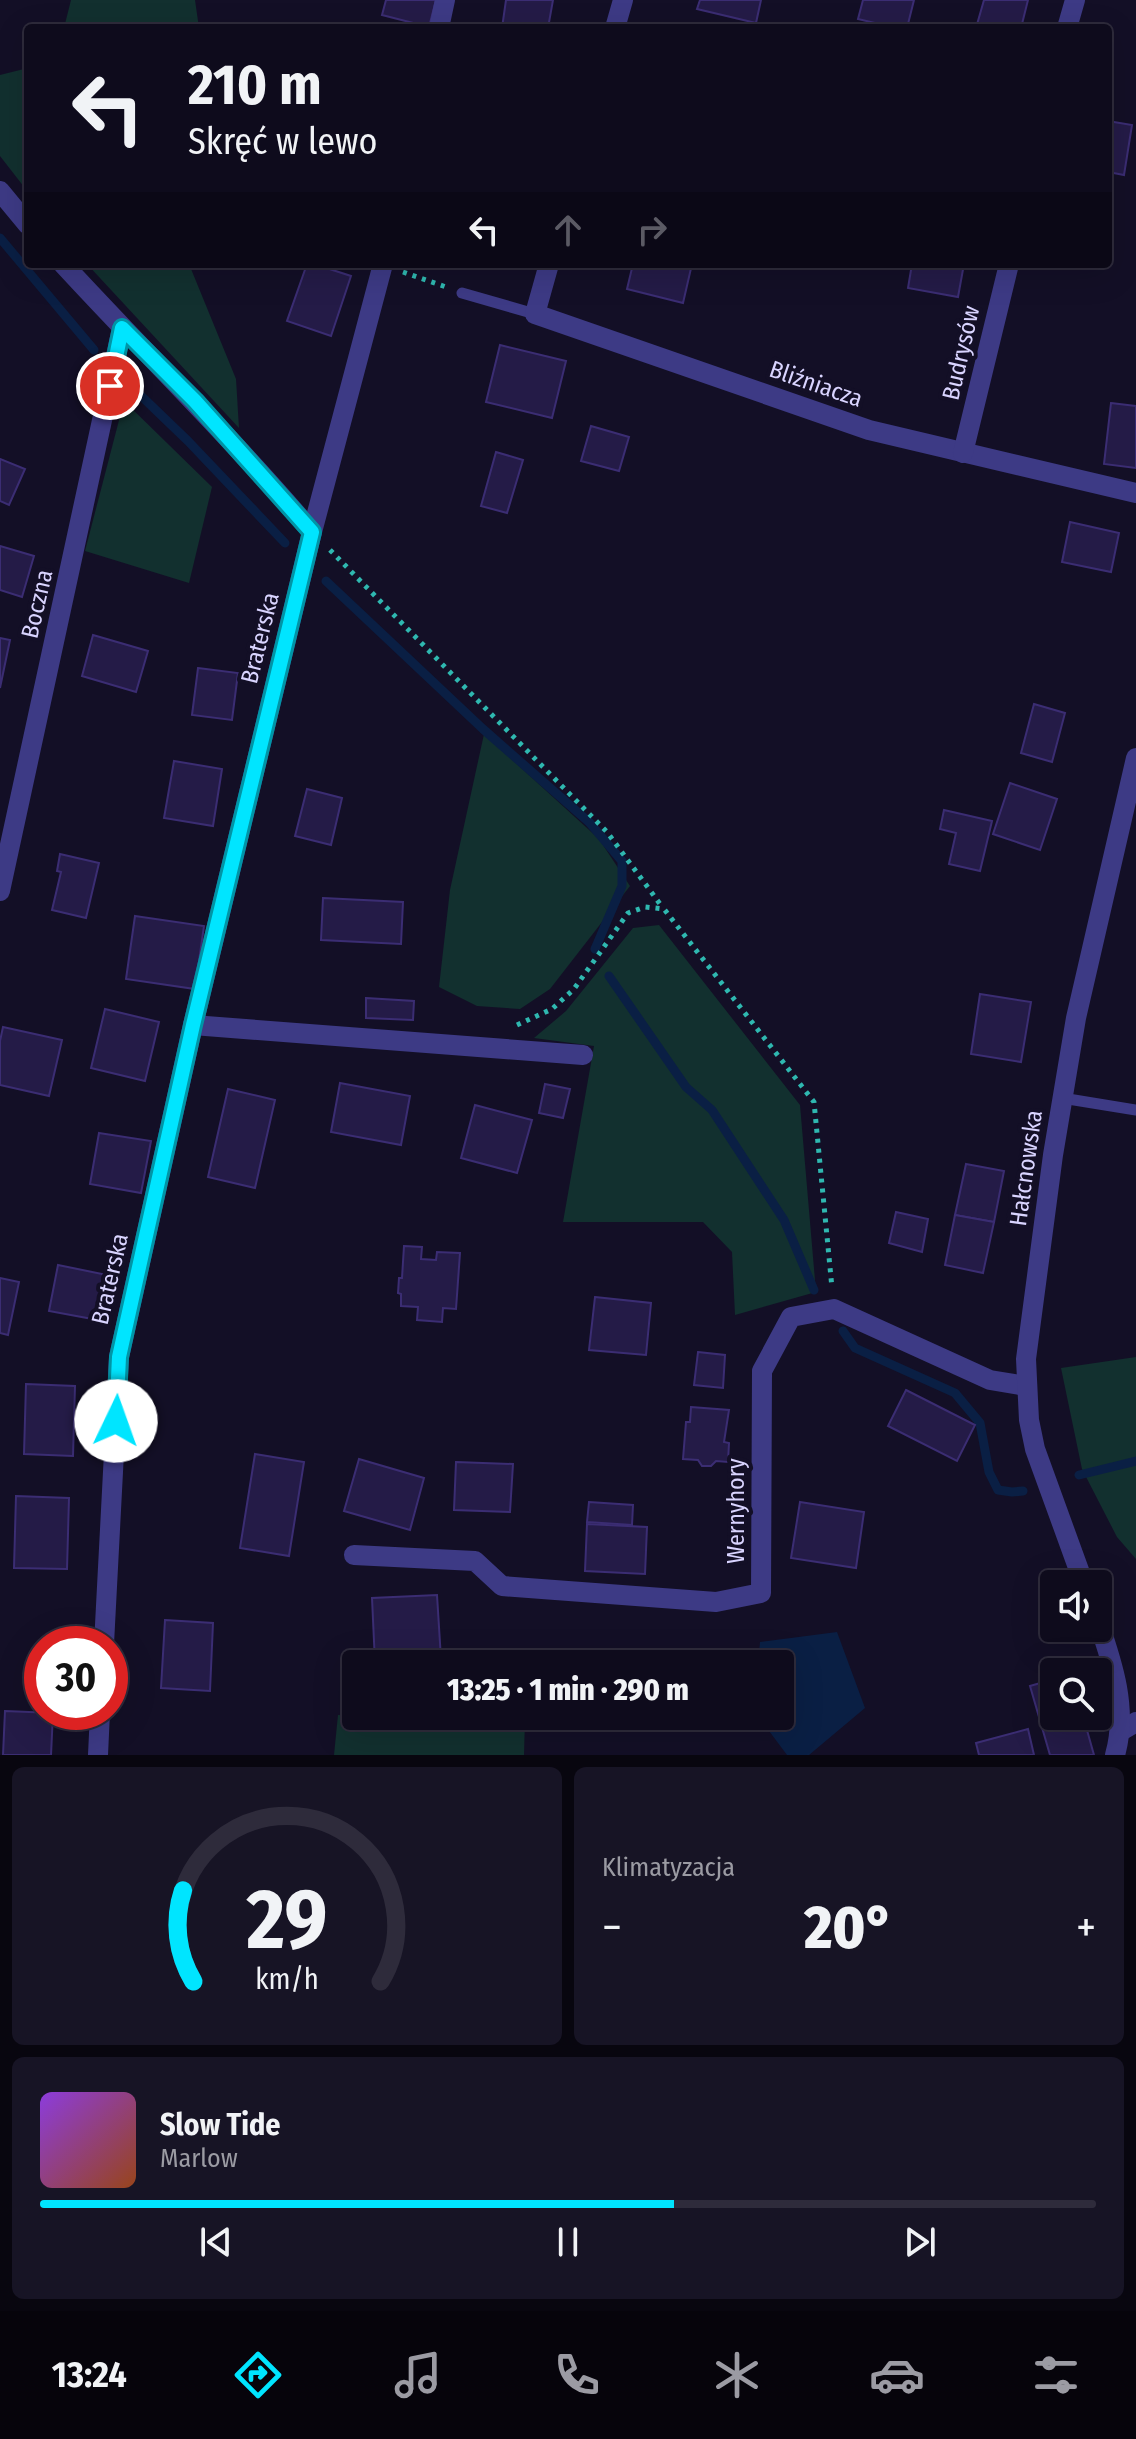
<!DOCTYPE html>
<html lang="pl">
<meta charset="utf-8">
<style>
body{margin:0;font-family:"Fira Sans Condensed",sans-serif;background:#171425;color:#f1f3f6;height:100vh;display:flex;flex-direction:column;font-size:30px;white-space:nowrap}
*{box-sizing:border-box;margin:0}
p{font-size:26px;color:#9b9ba3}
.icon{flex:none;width:44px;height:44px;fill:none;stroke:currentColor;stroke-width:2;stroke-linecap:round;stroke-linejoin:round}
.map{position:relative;height:1755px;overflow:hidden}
.sheet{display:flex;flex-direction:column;gap:12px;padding:12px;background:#08060f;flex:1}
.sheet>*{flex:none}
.hud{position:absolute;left:24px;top:24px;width:1088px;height:244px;border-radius:8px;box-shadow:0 8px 32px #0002,0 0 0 2px #2e2b3b;background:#0e0b1c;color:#f1f3f6;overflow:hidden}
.controls{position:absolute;left:1040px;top:1570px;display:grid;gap:16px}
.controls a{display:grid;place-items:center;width:72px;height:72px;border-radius:8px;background:#0e0b1c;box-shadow:0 8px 32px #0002,0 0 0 2px #2e2b3b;font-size:40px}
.speed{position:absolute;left:24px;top:1626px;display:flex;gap:16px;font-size:40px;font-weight:700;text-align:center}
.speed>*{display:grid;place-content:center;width:104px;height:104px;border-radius:50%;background:#0e0b1c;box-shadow:0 8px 32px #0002,0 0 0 2px #2e2b3b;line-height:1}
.speed .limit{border:12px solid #d22;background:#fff;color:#111}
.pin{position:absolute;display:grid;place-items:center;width:68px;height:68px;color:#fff;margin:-34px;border:4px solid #fff;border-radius:50%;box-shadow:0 2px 8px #0007}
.me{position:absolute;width:88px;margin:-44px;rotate:3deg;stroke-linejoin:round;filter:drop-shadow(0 0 6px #0008)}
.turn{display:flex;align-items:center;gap:28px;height:168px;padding:0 32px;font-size:36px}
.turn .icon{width:104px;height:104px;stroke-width:2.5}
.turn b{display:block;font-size:56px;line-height:68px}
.lanes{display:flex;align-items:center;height:76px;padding:0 32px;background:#0003;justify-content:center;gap:40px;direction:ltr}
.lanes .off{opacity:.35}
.big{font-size:60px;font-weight:800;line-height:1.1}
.sheet .tile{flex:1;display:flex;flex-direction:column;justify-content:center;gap:12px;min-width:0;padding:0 28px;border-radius:12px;background:#171425}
.sheet .dial{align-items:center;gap:0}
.dial svg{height:208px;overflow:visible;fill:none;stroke:#2e2b3b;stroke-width:7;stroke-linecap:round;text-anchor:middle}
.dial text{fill:#f1f3f6;stroke:none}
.song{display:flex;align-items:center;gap:24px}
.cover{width:96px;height:96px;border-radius:12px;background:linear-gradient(135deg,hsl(270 70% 55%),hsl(20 70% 35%))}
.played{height:8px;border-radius:4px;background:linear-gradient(90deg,#00e5ff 60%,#2e2b3b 60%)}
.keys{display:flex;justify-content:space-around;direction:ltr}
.heat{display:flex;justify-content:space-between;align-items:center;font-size:44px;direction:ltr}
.sheet .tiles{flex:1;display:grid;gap:12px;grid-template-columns:1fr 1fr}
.tile:last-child{grid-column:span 2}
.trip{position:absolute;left:342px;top:1650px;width:452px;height:80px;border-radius:8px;background:#0e0b1c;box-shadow:0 8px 32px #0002,0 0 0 2px #2e2b3b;font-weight:800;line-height:80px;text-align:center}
.tab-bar{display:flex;height:128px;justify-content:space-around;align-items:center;background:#06040b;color:#9b9ba3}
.tab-bar .icon{width:56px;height:56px}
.tab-bar .current{color:#00e5ff}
.tab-bar b{font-size:36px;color:#f1f3f6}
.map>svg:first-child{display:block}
.green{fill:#12302f}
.water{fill:#0a1f44}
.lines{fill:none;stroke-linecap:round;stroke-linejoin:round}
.stream{stroke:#0a1f44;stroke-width:9}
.building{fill:#241b47;stroke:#3b2d73;stroke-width:2}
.path{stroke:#2fb8b0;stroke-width:5;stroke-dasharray:4 6;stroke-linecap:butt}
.service{stroke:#3d3a85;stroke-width:11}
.minor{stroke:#3d3a85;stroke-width:20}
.tertiary{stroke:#3d3a85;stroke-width:20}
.route-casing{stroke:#0095a6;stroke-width:20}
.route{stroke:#00e5ff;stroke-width:14}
.labels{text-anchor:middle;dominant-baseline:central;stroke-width:8;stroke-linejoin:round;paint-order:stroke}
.street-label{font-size:24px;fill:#d9d4ff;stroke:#130f26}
</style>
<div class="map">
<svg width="1136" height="1755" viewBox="0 0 1136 1755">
<rect width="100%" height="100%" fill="#130f26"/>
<g class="green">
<polygon points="71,0 195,0 199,28 64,28"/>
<polygon points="28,68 28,192 0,156 0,75"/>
<polygon points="87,264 189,264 236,379 239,428"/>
<polygon points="124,401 212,487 189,583 85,551"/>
<polygon points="484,734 599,839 630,886 550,989 520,1009 477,1006 439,987 450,890"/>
<polygon points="659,925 800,1105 816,1292 735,1315 732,1252 703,1222 563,1222 594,1046 534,1038 566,1011 633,928"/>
<polygon points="1136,1357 1136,1559 1117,1537 1082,1469 1061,1368"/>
<polygon points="338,1715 525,1718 524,1755 334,1755"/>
</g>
<polygon class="water" points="837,1632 865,1708 809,1755 787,1755 758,1716 780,1716 780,1664 758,1664 760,1642"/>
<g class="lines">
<g class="stream">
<polyline points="0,238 94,350"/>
<polyline points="135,390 188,441 285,543"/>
<polyline points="326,581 483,729 589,822 622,861 622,886 595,949"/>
<polyline points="609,976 686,1087 712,1110 784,1220 814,1290"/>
<polyline points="843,1331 855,1348 955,1393 980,1423 989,1472 998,1490 1012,1492 1023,1491"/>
<polyline points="1079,1475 1136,1461"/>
</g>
</g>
<g class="building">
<polygon points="386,0 436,0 429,27 382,15"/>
<polygon points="506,0 553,0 548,28 502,28"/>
<polygon points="700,0 761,0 756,23 697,9"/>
<polygon points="863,0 914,0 907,28 896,28 858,19"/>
<polygon points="984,0 1028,0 1021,28 976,28"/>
<polygon points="1108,121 1132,125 1124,175 1108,172"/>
<polygon points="307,264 314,264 351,276 331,336 287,321"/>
<polygon points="633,264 692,264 683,303 627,289"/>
<polygon points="912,264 964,264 958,297 908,288"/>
<polygon points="500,345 566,361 552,418 486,402"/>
<polygon points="1111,403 1136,406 1136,468 1104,464"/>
<polygon points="591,426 629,437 619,471 581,461"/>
<polygon points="496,452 523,460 507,513 481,506"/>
<polygon points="0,459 25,469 9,505 0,501"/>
<polygon points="1070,522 1119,533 1111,572 1062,562"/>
<polygon points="0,546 34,556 22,597 0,590"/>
<polygon points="93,635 148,651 136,692 82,676"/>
<polygon points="0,638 10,640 0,688"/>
<polygon points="198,668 238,673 232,720 192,715"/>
<polygon points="1034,704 1065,713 1052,762 1021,753"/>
<polygon points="174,761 222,769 213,826 164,818"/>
<polygon points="1010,783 1057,799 1040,850 993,834"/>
<polygon points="307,789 342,798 331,845 295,836"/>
<polygon points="944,810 992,821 980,871 949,864 956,833 940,829"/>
<polygon points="60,854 99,863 86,918 52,910 61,872 57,871"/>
<polygon points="323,898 403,902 401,944 321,940"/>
<polygon points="135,916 204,926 195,989 126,979"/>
<polygon points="980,994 1031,1002 1021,1062 971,1054"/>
<polygon points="366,998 414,1001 413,1020 366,1018"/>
<polygon points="105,1009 159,1022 145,1081 91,1068"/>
<polygon points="3,1027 62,1040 49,1096 0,1085 0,1041"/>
<polygon points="340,1083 410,1096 401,1145 331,1132"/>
<polygon points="545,1084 570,1089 563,1118 539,1113"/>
<polygon points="228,1089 275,1100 255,1188 208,1177"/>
<polygon points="475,1105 532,1120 517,1173 461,1158"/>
<polygon points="99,1133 151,1141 141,1193 90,1184"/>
<polygon points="966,1164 1004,1171 994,1222 955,1215"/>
<polygon points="896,1212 928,1219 922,1252 889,1243"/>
<polygon points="955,1215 994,1222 983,1273 945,1265"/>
<polygon points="404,1246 422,1247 421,1259 436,1260 437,1252 460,1253 456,1309 443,1308 442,1322 417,1320 418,1307 401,1306 401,1294 398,1293 399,1278 402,1278"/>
<polygon points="58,1265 107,1275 98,1320 49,1311"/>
<polygon points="0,1278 19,1282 8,1335 0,1333"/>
<polygon points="595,1297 651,1303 646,1355 589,1350"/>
<polygon points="698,1352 725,1355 723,1388 694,1385"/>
<polygon points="26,1384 75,1386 73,1456 24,1454"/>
<polygon points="906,1390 975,1425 957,1461 888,1426"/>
<polygon points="691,1407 729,1410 724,1442 729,1443 728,1462 716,1461 711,1466 702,1466 698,1460 683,1459 686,1422 690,1422"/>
<polygon points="255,1454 304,1462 289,1556 240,1548"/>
<polygon points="359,1459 424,1478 410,1530 344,1511"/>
<polygon points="456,1462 513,1464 510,1512 454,1510"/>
<polygon points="16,1496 69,1498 67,1569 14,1568"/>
<polygon points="589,1502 633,1505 632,1525 587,1522"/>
<polygon points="800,1502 864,1512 856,1568 791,1558"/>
<polygon points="587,1524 647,1527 645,1574 585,1571"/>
<polygon points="437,1595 441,1659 375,1663 372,1598"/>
<polygon points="165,1620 213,1623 210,1691 161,1688"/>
<polygon points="463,1649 494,1651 494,1664 463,1664"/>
<polygon points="1054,1679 1054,1716 1083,1716 1094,1755 1050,1755 1030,1686"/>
<polygon points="5,1711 53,1713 51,1755 3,1755"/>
<polygon points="1028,1729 1034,1755 979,1755 976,1743"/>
</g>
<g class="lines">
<g class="path">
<polyline points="403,272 446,287"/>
<polyline points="330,550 607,832 663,908"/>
<polyline points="517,1025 552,1009 574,989 628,913 645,907 664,909 814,1102 832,1288"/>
</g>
<g class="service">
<polyline points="462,293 535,314"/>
<polyline points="1062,1098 1136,1110"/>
</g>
<g class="minor">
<polyline points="439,28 445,0"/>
<polyline points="615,28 623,0"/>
<polyline points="1067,28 1075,0"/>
<polyline points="0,191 28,225"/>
<path d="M63,264C146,354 233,439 312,532"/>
<polyline points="549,264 535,314 869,430 1136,493"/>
<polyline points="963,453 1009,264"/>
<polyline points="0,891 122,328"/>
<polyline points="193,1025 583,1055"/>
<polyline points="354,1555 475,1561 502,1586 716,1602 761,1593 762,1371 791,1317 834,1309 990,1380 1026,1386"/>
<polyline points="104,1644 119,1357 193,1025 312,532 383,264"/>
<polyline points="1121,1731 1136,1722"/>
<polyline points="98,1755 100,1712"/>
</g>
<g class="tertiary">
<polyline points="1084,1584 1035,1449 1029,1420 1026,1359 1053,1155 1076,1018 1136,758"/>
<path d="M1098,1621C1113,1664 1128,1710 1115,1755"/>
</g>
</g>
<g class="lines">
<defs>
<polyline id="route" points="110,386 122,328 195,401 312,532 193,1025 125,1330 119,1357 116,1421"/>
</defs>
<use href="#route" class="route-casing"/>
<use href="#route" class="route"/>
</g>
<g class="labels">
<g class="street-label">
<text transform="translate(961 353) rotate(-77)">Budrysów</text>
<text transform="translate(816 384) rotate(19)">Bliźniacza</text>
<text transform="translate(37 604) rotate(-77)">Boczna</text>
<text transform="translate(260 638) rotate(-76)">Braterska</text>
<text transform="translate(1026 1168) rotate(-82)">Hałcnowska</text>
<text transform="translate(110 1279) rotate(-77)">Braterska</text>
<text transform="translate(736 1511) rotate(-90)">Wernyhory</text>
</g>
</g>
</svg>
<div class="controls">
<a><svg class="icon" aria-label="sound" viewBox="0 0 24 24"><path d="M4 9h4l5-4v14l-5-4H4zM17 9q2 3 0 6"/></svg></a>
<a><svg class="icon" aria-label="search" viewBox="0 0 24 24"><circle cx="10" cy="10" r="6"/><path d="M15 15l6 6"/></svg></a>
</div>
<div class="speed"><div class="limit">30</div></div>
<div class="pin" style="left:110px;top:386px;background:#d93025"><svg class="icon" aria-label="arrive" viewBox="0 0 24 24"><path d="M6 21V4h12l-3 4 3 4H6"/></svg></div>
<svg class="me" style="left:116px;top:1421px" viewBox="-20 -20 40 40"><circle r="19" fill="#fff"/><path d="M0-13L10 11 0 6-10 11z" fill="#00e5ff"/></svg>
<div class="trip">13:25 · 1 min · 290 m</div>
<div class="hud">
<div class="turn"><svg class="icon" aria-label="left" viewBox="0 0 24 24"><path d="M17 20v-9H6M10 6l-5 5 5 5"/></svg><div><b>210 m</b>Skręć w lewo</div></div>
<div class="lanes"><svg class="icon" aria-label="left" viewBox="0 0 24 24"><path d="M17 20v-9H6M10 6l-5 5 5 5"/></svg><svg class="icon off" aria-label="ahead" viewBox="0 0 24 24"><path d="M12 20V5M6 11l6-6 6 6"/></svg><svg class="icon off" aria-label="right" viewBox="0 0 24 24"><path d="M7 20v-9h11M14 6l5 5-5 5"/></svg></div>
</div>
</div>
<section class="sheet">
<div class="tiles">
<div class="tile dial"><svg viewBox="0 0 100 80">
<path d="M14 69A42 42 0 1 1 86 69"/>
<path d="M14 69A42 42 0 0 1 10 34" stroke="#00e5ff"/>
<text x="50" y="56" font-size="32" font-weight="700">29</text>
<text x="50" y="72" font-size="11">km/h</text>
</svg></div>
<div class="tile"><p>Klimatyzacja</p>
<div class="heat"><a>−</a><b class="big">20°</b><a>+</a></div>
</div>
<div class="tile">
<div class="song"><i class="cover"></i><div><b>Slow Tide</b><p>Marlow</p></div></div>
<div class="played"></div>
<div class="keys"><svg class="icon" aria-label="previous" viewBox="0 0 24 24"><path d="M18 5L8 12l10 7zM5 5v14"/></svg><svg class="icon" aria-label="pause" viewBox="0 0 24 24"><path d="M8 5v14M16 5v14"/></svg><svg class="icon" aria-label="next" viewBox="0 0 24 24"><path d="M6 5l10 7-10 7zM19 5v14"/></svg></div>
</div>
</div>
</section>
<nav class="tab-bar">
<b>13:24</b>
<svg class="icon current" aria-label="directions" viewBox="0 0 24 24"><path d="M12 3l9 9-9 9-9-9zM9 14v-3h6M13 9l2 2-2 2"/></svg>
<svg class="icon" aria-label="music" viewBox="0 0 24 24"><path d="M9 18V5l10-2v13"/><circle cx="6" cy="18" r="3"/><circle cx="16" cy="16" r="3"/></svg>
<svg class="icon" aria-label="phone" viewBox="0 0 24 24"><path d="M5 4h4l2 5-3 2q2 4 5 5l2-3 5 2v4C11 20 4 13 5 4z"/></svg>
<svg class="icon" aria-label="climate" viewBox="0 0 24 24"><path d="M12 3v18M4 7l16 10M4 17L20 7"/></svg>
<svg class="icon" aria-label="car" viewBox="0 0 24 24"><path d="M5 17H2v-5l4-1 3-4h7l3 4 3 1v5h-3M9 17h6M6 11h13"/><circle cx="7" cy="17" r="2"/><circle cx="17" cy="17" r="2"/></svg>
<svg class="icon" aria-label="filters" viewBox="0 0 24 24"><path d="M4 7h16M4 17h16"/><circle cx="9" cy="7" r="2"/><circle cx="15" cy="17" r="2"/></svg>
</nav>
